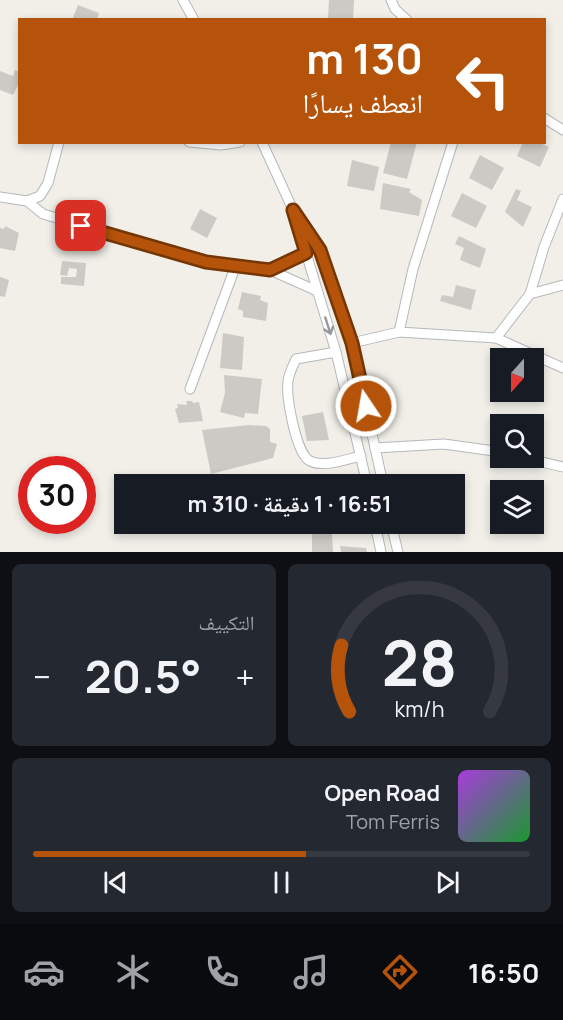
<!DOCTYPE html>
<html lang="ar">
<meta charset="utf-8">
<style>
body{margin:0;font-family:Manrope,"Noto Naskh Arabic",sans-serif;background:#242831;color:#f1f3f6;direction:rtl;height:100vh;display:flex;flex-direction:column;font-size:22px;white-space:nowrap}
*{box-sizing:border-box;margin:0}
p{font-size:20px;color:#9ea1a6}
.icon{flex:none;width:33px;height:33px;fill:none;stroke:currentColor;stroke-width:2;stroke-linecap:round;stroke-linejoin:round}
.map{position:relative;height:552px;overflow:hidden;direction:ltr}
.drawer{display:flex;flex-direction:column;gap:12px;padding:12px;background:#0d0f14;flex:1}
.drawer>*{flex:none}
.hud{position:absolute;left:18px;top:18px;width:528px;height:126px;border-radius:0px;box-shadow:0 3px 9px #0003;direction:rtl;background:#b45309;color:#fff;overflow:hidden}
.needle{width:39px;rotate:201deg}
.tools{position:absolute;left:490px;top:348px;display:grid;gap:12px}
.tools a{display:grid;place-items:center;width:54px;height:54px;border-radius:0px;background:#171b24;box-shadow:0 3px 9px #0003;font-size:30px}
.speed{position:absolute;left:18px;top:456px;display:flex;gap:12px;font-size:30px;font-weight:700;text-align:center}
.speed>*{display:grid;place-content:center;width:78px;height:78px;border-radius:50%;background:#171b24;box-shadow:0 3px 9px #0003;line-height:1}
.speed .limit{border:9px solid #d22;background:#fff;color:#111}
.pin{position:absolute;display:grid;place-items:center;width:51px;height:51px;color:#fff;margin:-26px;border-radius:12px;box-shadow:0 3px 9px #0006}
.me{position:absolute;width:66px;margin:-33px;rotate:348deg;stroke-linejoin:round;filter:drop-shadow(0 0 4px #0008)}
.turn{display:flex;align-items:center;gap:21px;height:126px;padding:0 24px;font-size:27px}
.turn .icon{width:78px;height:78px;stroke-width:2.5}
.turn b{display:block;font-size:42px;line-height:51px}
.big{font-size:45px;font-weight:700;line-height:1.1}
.drawer .tile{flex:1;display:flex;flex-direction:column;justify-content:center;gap:9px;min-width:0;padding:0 21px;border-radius:9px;background:#242831}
.drawer .dial{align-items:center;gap:0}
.dial svg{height:156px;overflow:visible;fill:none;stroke:#363941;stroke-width:7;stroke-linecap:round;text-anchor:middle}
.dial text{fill:#f1f3f6;stroke:none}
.song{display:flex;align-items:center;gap:18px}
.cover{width:72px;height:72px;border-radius:9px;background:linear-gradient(135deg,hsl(280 70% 55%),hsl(130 70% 35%))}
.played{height:6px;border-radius:3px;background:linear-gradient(90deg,#b45309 55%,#363941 55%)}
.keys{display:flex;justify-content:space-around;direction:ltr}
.heat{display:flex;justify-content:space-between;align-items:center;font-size:33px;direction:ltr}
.drawer .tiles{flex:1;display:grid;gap:12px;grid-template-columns:1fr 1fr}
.tile:last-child{grid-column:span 2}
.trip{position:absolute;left:114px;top:474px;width:351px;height:60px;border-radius:0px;background:#171b24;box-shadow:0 3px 9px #0003;font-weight:700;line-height:60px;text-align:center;direction:rtl}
.tabs{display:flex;height:96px;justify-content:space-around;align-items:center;background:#090b0e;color:#9ea1a6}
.tabs .icon{width:42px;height:42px}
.tabs .selected{color:#b45309}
.tabs b{font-size:27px;color:#f1f3f6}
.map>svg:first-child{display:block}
.building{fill:#cccac5}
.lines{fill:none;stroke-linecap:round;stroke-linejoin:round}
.street-casing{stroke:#b5b8bc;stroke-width:11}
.street{stroke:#fff;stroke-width:9}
.oneway{stroke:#979a9d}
.route-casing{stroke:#753606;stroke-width:15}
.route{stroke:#b45309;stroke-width:10}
</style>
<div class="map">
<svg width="563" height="552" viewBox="0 0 563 552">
<rect width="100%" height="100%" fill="#f1efe8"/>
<g class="building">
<polygon points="329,0 354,0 353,20 328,19"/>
<polygon points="78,5 99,13 97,20 72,20"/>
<polygon points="15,70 20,72 20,81 13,95 0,90 0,71 13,76"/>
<polygon points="391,142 417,142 407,179 383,173"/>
<polygon points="523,142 538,142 549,147 540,167 517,156"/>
<polygon points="480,155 504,168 492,190 469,178"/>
<polygon points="352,160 379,167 374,191 347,186"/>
<polygon points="383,183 411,189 409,192 422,200 419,216 380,209"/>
<polygon points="516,189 521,191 517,200 532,207 523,227 505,212"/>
<polygon points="462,193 487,206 476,228 451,216"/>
<polygon points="200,209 217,218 207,238 190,229"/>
<polygon points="5,226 19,233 15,251 0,248 0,228 4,229"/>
<polygon points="459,236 486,249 480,268 460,260 464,248 455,244"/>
<polygon points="62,261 86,263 84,286 61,284 61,277 76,277 77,269 69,268 67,276 60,275"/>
<polygon points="0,277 9,280 5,297 0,296"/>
<polygon points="456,285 476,290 471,310 440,301 442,295 453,297"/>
<polygon points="242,292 261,296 260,300 268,303 266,321 243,317 243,311 238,309"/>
<polygon points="223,333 244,337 242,370 220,368"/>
<polygon points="224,375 262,379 258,414 245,413 244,418 220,412 225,393"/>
<polygon points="186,401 193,401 192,403 199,402 203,421 179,423 175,409 178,408 177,404 187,405"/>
<polygon points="323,412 329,440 307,441 302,416"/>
<polygon points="249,425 266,426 270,429 270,442 277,444 273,458 211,474 202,430"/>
<polygon points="343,474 346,484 322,484 321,478"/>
<polygon points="301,475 306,478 307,484 286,484 286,476"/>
<polygon points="341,524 363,524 363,528 342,529"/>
<polygon points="312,534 332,534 333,552 312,552"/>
<polygon points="340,546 366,548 367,552 341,552"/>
</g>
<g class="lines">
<defs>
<g id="street">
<polyline points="183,0 194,20"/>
<polyline points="391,0 395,9 407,20"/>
<polyline points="544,118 563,130"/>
<polyline points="189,142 221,145 240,142"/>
<polyline points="262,142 293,210 336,352 367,484"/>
<polyline points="0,197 27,201 40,196 48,183 59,142"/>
<polyline points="27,201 43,214 206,262 270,270 306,253"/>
<polyline points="300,219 320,250 352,343 383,484"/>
<polyline points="270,270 317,291"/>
<polyline points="530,294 544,247 563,199"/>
<polyline points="399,332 413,269 453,142"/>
<polyline points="496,338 530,294 563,285"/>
<polyline points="352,343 399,332 496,338 563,368"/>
<path d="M336,352L296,359C293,366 289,373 288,381C286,397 296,454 310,461C324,468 347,459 361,456"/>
<polyline points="190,389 236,265"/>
<polyline points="375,448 444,444 501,452"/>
<polyline points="525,458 563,467"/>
<polyline points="375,524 381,552"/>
<polyline points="391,524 398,552"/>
</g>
</defs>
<use href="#street" class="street-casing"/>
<use href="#street" class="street"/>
</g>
<defs><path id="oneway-shaft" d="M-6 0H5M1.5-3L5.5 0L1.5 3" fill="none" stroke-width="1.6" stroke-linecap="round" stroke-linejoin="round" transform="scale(1.5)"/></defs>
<use class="oneway" href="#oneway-shaft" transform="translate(328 326) rotate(72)"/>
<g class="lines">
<defs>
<polyline id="route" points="81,226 206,262 270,270 306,253 293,210 320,250 352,343 366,406"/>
</defs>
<use href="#route" class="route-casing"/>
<use href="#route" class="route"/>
</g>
</svg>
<div class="tools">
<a><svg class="needle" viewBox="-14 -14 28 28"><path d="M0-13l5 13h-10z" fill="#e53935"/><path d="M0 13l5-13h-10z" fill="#9ea1a6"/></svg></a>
<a><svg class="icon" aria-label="search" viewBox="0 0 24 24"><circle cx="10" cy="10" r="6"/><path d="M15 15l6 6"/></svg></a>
<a><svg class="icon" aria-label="layers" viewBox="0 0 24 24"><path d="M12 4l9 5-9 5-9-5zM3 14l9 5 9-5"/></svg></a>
</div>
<div class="speed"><div class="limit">30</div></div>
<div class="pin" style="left:81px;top:226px;background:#d93025"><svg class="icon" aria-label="arrive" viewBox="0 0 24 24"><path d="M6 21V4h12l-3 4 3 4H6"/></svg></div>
<svg class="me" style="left:366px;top:406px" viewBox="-20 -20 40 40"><circle r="17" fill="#b45309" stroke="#fff" stroke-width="3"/><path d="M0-11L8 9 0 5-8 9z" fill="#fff"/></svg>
<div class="trip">16:51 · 1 دقيقة · 310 m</div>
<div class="hud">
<div class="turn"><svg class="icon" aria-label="left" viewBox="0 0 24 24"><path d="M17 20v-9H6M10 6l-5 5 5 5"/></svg><div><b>130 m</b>انعطف يسارًا</div></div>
</div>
</div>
<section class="drawer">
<div class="tiles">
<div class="tile dial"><svg viewBox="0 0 100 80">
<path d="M14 69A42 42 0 1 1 86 69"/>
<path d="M14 69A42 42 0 0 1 10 35" stroke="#b45309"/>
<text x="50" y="56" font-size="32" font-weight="700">28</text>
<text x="50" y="72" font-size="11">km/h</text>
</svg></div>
<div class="tile"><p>التكييف</p>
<div class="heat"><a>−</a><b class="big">20.5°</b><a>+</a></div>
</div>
<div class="tile">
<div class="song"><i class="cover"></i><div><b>Open Road</b><p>Tom Ferris</p></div></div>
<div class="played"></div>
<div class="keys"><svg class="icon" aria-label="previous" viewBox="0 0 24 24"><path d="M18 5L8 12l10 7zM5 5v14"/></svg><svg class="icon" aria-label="pause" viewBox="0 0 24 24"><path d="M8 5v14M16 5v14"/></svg><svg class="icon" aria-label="next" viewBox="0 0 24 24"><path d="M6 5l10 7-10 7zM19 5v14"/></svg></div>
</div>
</div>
</section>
<nav class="tabs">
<b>16:50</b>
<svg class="icon selected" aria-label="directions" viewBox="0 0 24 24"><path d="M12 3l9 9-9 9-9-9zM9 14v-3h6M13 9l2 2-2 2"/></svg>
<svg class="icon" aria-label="music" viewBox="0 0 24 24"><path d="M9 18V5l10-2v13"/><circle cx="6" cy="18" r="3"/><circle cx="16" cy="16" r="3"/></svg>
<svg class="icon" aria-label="phone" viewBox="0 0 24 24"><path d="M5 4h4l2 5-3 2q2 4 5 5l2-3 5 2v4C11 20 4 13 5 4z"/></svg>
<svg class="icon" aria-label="climate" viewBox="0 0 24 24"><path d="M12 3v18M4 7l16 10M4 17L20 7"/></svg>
<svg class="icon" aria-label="car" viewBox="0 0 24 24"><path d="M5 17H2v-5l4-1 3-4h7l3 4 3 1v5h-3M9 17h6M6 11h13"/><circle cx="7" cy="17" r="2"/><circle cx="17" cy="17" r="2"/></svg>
</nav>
